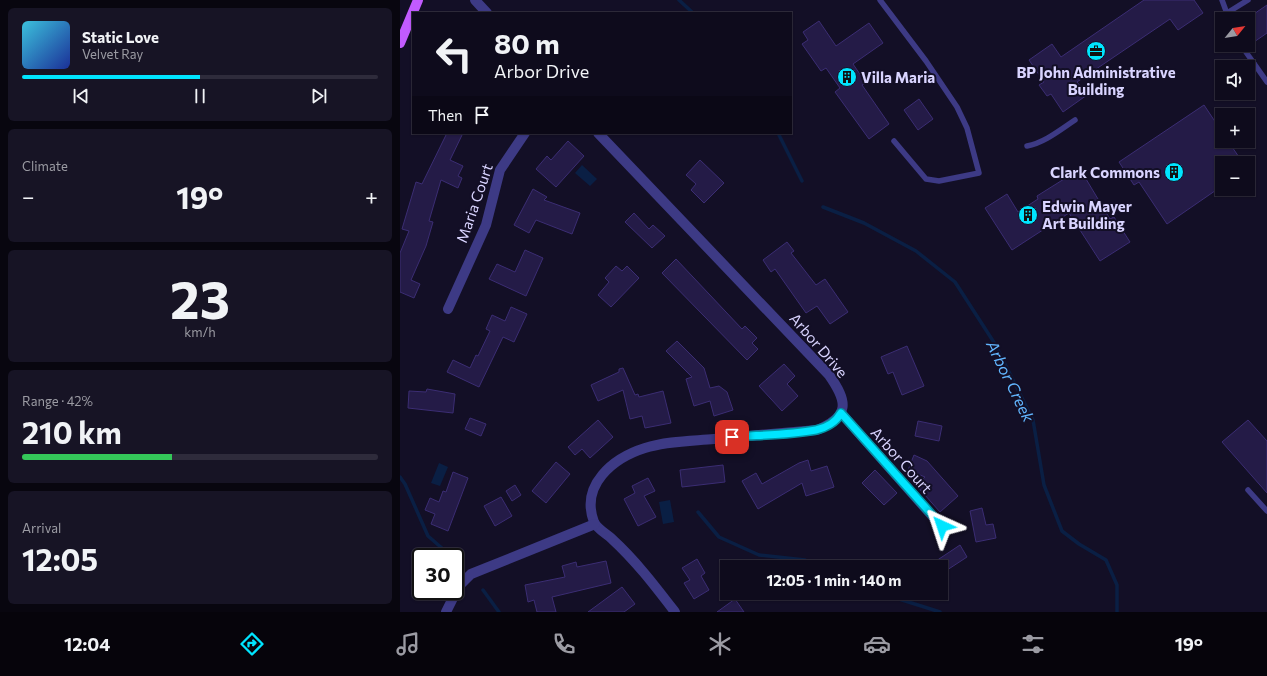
<!DOCTYPE html>
<meta charset="utf-8">
<style>
body{margin:0;font-family:Commissioner,sans-serif;background:#171425;color:#f1f3f6;height:100vh;display:flex;flex-direction:column;font-size:15px;white-space:nowrap}
*{box-sizing:border-box;margin:0}
p{font-size:13px;color:#9b9ba3}
.icon{flex:none;width:22px;height:22px;fill:none;stroke:currentColor;stroke-width:2;stroke-linecap:round;stroke-linejoin:round}
.map{position:relative;flex:1;overflow:hidden}
.sheet{display:flex;flex-direction:column;gap:8px;padding:8px;background:#08060f;width:400px}
.sheet>*{flex:none}
.banner{position:absolute;left:12px;top:12px;width:380px;height:122px;border-radius:0px;box-shadow:0 1px 3px #0004,0 0 0 1px #2e2b3b;background:#0e0b1c;color:#f1f3f6;overflow:hidden}
.needle{width:26px;rotate:60deg}
.buttons{position:absolute;left:815px;top:12px;display:grid;gap:8px}
.buttons a{display:grid;place-items:center;width:40px;height:40px;border-radius:0px;background:#0e0b1c;box-shadow:0 1px 3px #0004,0 0 0 1px #2e2b3b;font-size:20px}
.speed{position:absolute;left:12px;top:548px;display:flex;gap:8px;font-size:20px;font-weight:700;text-align:center}
.speed>*{display:grid;place-content:center;width:52px;height:52px;border-radius:50%;background:#0e0b1c;box-shadow:0 1px 3px #0004,0 0 0 1px #2e2b3b;line-height:1}
.speed .limit{border:2px solid #111;border-radius:6px;background:#fff;color:#111}
.pin{position:absolute;display:grid;place-items:center;width:34px;height:34px;color:#fff;margin:-17px;border-radius:8px;box-shadow:0 2px 6px #0006}
.me{position:absolute;width:44px;margin:-22px;rotate:318deg;stroke-linejoin:round;filter:drop-shadow(0 0 3px #0008)}
.turn{display:flex;align-items:center;gap:14px;height:84px;padding:0 16px;font-size:18px}
.turn .icon{width:52px;height:52px;stroke-width:2.5}
.turn b{display:block;font-size:28px;line-height:34px}
.then{display:flex;align-items:center;height:38px;padding:0 16px;background:#0003;gap:8px;font-size:15px}
.big{font-size:30px;font-weight:700;line-height:1.1}
.sheet .tile{flex:1;display:flex;flex-direction:column;justify-content:center;gap:6px;min-width:0;padding:0 14px;border-radius:6px;background:#171425}
.sheet .dial{align-items:center;gap:0}
.dial b{font-size:52px;line-height:1}
.song{display:flex;align-items:center;gap:12px}
.cover{width:48px;height:48px;border-radius:6px;background:linear-gradient(135deg,hsl(190 70% 55%),hsl(230 70% 35%))}
.played{height:4px;border-radius:2px;background:linear-gradient(90deg,#00e5ff 50%,#2e2b3b 50%)}
.keys{display:flex;justify-content:space-around;direction:ltr}
.heat{display:flex;justify-content:space-between;align-items:center;font-size:22px;direction:ltr}
.charge{height:6px;border-radius:3px;background:linear-gradient(90deg,#34c759 42%,#2e2b3b 0)}
.trip{position:absolute;left:320px;top:560px;width:228px;height:40px;border-radius:0px;background:#0e0b1c;box-shadow:0 1px 3px #0004,0 0 0 1px #2e2b3b;font-weight:700;line-height:40px;text-align:center}
.dock{display:flex;height:64px;justify-content:space-around;align-items:center;background:#06040b;color:#9b9ba3}
.dock .icon{width:28px;height:28px}
.dock .selected{color:#00e5ff}
.dock b{font-size:18px;color:#f1f3f6}
main{display:flex;flex:1;min-height:0}
.map>svg:first-child{display:block}
.water{fill:#0a1f44}
.lines{fill:none;stroke-linecap:round;stroke-linejoin:round}
.stream{stroke:#0a1f44;stroke-width:3.5}
.building{fill:#241b47;stroke:#3b2d73}
.service{stroke:#3d3a85;stroke-width:5.5}
.minor{stroke:#3d3a85;stroke-width:10}
.primary{stroke:#c25bff;stroke-width:10}
.route-casing{stroke:#0095a6;stroke-width:10}
.route{stroke:#00e5ff;stroke-width:7}
.labels{text-anchor:middle;dominant-baseline:central;stroke-width:4;stroke-linejoin:round;paint-order:stroke}
.poi-label{font-size:15px;font-weight:bold;fill:#d9d4ff;stroke:#130f26;text-anchor:start}
.street-label{font-size:15px;fill:#d9d4ff;stroke:#130f26}
.water-label{font-size:16px;font-style:italic;fill:#62b6ff;stroke:#130f26}
</style>
<main>
<section class="sheet">
<div class="tile">
<div class="song"><i class="cover"></i><div><b>Static Love</b><p>Velvet Ray</p></div></div>
<div class="played"></div>
<div class="keys"><svg class="icon" aria-label="previous" viewBox="0 0 24 24"><path d="M18 5L8 12l10 7zM5 5v14"/></svg><svg class="icon" aria-label="pause" viewBox="0 0 24 24"><path d="M8 5v14M16 5v14"/></svg><svg class="icon" aria-label="next" viewBox="0 0 24 24"><path d="M6 5l10 7-10 7zM19 5v14"/></svg></div>
</div>
<div class="tile"><p>Climate</p>
<div class="heat"><a>−</a><b class="big">19°</b><a>+</a></div>
</div>
<div class="tile dial"><b>23</b><p>km/h</p></div>
<div class="tile"><p>Range · 42%</p><b class="big">210 km</b><div class="charge"></div></div>
<div class="tile"><p>Arrival</p><b class="big">12:05</b></div>
</section>
<div class="map">
<svg width="867" height="612" viewBox="0 0 867 612">
<rect width="100%" height="100%" fill="#130f26"/>
<g class="water">
<polygon points="182,165 197,179 190,186 175,173"/>
<polygon points="39,463 48,467 40,486 31,483"/>
<polygon points="270,500 274,522 263,524 259,502"/>
</g>
<g class="lines">
<g class="stream">
<polyline points="279,0 293,13"/>
<polyline points="378,133 402,181"/>
<polyline points="423,207 464,223 516,251 555,282 595,344 633,420 644,485 662,531 679,544 706,560 717,585 717,612"/>
<polyline points="0,477 5,484 28,536 51,556"/>
<polyline points="298,512 319,537 359,555 405,560 419,567"/>
<polyline points="83,590 99,612"/>
<polyline points="480,593 540,612"/>
</g>
</g>
<g class="building">
<polygon points="744,0 794,0 803,13 778,30 770,19 677,82 687,95 663,112 651,94 647,96 639,85 644,82 629,60 652,44 661,57"/>
<polygon points="867,5 867,33 854,42 848,33 848,18"/>
<polygon points="419,21 436,46 469,23 483,43 453,64 466,83 462,85 489,124 469,139 435,92 440,88 426,68 421,71 402,44 408,40 403,32"/>
<polygon points="519,99 533,119 518,130 504,110"/>
<polygon points="804,105 822,132 822,141 828,141 843,163 822,163 822,186 767,224 739,182 734,185 719,162"/>
<polygon points="47,133 63,133 50,160 63,166 58,176 62,178 58,188 41,180 29,221 33,222 26,246 11,280 20,284 14,298 0,292 0,253 9,231 2,229 16,182 22,184"/>
<polygon points="168,141 184,156 156,187 136,169 147,156 151,160"/>
<polygon points="300,160 324,183 304,203 291,190 296,184 286,175"/>
<polygon points="680,169 710,219 714,217 730,242 700,261 669,213 612,250 585,208 607,194 618,212 638,199 637,196"/>
<polygon points="133,189 147,197 144,200 180,213 172,234 136,220 129,233 114,225"/>
<polygon points="234,213 249,229 253,225 265,236 252,248 225,222"/>
<polygon points="387,242 394,251 391,253 416,285 425,279 448,312 430,324 417,306 406,313 375,269 371,272 363,260"/>
<polygon points="125,250 143,258 126,296 89,279 97,264 115,272"/>
<polygon points="276,259 342,329 345,326 357,338 352,343 358,349 347,360 262,273"/>
<polygon points="216,266 222,271 227,266 239,278 211,307 198,295 209,282 205,278"/>
<polygon points="111,307 127,314 114,342 103,337 79,387 47,372 53,360 70,368 76,355 78,356 90,331 86,329 92,315 105,321"/>
<polygon points="277,341 304,368 310,388 319,386 327,392 333,410 314,416 310,401 294,406 286,379 292,377 266,351"/>
<polygon points="507,346 524,386 502,395 493,372 488,374 481,357"/>
<polygon points="384,364 395,376 387,384 398,396 382,411 359,386"/>
<polygon points="223,368 235,395 238,394 239,397 263,391 271,423 245,428 242,416 230,419 223,390 198,401 191,385 219,372 219,369"/>
<polygon points="27,389 55,394 53,413 8,408 9,391 26,392"/>
<polygon points="70,418 86,424 81,436 65,429"/>
<polygon points="198,420 213,437 190,458 182,449 175,455 168,447"/>
<polygon points="848,420 867,441 867,493 822,442"/>
<polygon points="518,421 542,426 539,441 515,436"/>
<polygon points="514,455 527,461 558,496 540,512 516,485 525,477 508,470"/>
<polygon points="408,460 411,471 427,466 434,487 406,496 402,483 358,509 342,481 356,473 362,484 399,463"/>
<polygon points="156,462 170,474 146,503 132,491"/>
<polygon points="323,465 325,482 282,487 280,470"/>
<polygon points="475,470 497,493 484,505 462,483"/>
<polygon points="53,472 68,478 48,531 31,524 35,514 25,510 30,498 39,502 43,491 46,492"/>
<polygon points="248,478 255,491 244,496 256,517 238,526 224,499 235,493 232,486"/>
<polygon points="115,485 121,495 112,501 106,491"/>
<polygon points="101,497 112,516 95,526 84,506"/>
<polygon points="582,508 586,525 593,524 596,538 576,542 570,511"/>
<polygon points="560,545 567,557 541,574 541,567 527,567"/>
<polygon points="297,559 305,573 301,576 309,590 294,599 284,583 290,580 282,568"/>
<polygon points="206,561 211,583 152,597 156,612 137,612 134,600 128,602 125,585 165,577 162,566 176,562 177,567"/>
<polygon points="222,587 235,604 224,612 188,612"/>
<polygon points="335,599 344,612 317,612"/>
</g>
<g class="lines">
<g class="service">
<polyline points="480,0 526,61 557,107 567,128 579,173 539,181 526,179 494,141"/>
<polyline points="822,0 829,19"/>
<polyline points="827,13 848,0"/>
<polyline points="841,45 867,82"/>
<polyline points="848,68 854,64"/>
<path d="M627,146C644,143 660,130 675,120"/>
<polyline points="848,490 867,511"/>
</g>
<g class="minor">
<polyline points="75,0 87,13"/>
<path d="M198,133L429,375C448,402 450,416 417,430C383,433 349,436 314,439C292,441 267,441 245,448C213,458 180,485 194,522C197,529 207,534 212,539C236,561 255,586 275,612"/>
<polyline points="48,309 86,225 100,170 125,133"/>
<polyline points="441,413 542,527"/>
<polyline points="46,612 59,586 71,574 195,524"/>
</g>
<polyline class="primary" points="0,43 18,0"/>
</g>
<g class="lines">
<defs>
<path id="route" d="M332,437C360,435 389,435 416,430C426,428 436,422 441,413L542,526"/>
</defs>
<use href="#route" class="route-casing"/>
<use href="#route" class="route"/>
</g>
<defs>
<symbol id="office-disc" viewBox="-11 -11 22 22"><circle r="9.5" fill="#00e5ff" stroke="#130f26"/><path d="M-6-3h4V-5.5h4V-3h4V5H-6ZM-1-4.5V-3h2v-1.5ZM-6 0V1H6V0Z" fill="#111"/></symbol>
<symbol id="building-disc" viewBox="-11 -11 22 22"><circle r="9.5" fill="#00e5ff" stroke="#130f26"/><path d="M-4-6H4V6H1V3H-1V6H-4ZM-2.5-4.3h1.7v1.8h-1.7ZM.8-4.3h1.7v1.8H.8ZM-2.5-1h1.7V.8h-1.7ZM.8-1h1.7V.8H.8Z" fill="#111"/></symbol>
</defs>
<g fill-rule="evenodd">
<use href="#office-disc" x="685" y="40" width="22" height="22"/>
<use href="#building-disc" x="436" y="66" width="22" height="22"/>
<use href="#building-disc" x="763" y="161" width="22" height="22"/>
<use href="#building-disc" x="617" y="204" width="22" height="22"/>
</g>
<g class="labels">
<g class="poi-label">
<text x="696" y="72" text-anchor="middle">BP John Administrative<tspan x="696" dy="17">Building</tspan></text>
<text x="461" y="77">Villa Maria</text>
<text x="760" y="172" text-anchor="end">Clark Commons</text>
<text x="642" y="206">Edwin Mayer<tspan x="642" dy="17">Art Building</tspan></text>
</g>
<g class="street-label">
<text transform="translate(74 203) rotate(-71)">Maria Court</text>
<text transform="translate(419 345) rotate(49)">Arbor Drive</text>
<text transform="translate(502 460) rotate(48)">Arbor Court</text>
</g>
<g class="water-label">
<text transform="translate(611 381) rotate(64)">Arbor Creek</text>
</g>
</g>
</svg>
<div class="buttons">
<a><svg class="needle" viewBox="-14 -14 28 28"><path d="M0-13l5 13h-10z" fill="#e53935"/><path d="M0 13l5-13h-10z" fill="#9b9ba3"/></svg></a>
<a><svg class="icon" aria-label="sound" viewBox="0 0 24 24"><path d="M4 9h4l5-4v14l-5-4H4zM17 9q2 3 0 6"/></svg></a>
<a>+</a>
<a>−</a>
</div>
<div class="speed"><div class="limit">30</div></div>
<div class="pin" style="left:332px;top:437px;background:#d93025"><svg class="icon" aria-label="arrive" viewBox="0 0 24 24"><path d="M6 21V4h12l-3 4 3 4H6"/></svg></div>
<svg class="me" style="left:542px;top:526px" viewBox="-20 -20 40 40"><path d="M0-17L14 15 0 8-14 15z" fill="#00e5ff" stroke="#fff" stroke-width="4"/></svg>
<div class="trip">12:05 · 1 min · 140 m</div>
<div class="banner">
<div class="turn"><svg class="icon" aria-label="left" viewBox="0 0 24 24"><path d="M17 20v-9H6M10 6l-5 5 5 5"/></svg><div><b>80 m</b>Arbor Drive</div></div>
<div class="then">Then<svg class="icon" aria-label="arrive" viewBox="0 0 24 24"><path d="M6 21V4h12l-3 4 3 4H6"/></svg></div>
</div>
</div>
</main>
<nav class="dock">
<b>12:04</b>
<svg class="icon selected" aria-label="directions" viewBox="0 0 24 24"><path d="M12 3l9 9-9 9-9-9zM9 14v-3h6M13 9l2 2-2 2"/></svg>
<svg class="icon" aria-label="music" viewBox="0 0 24 24"><path d="M9 18V5l10-2v13"/><circle cx="6" cy="18" r="3"/><circle cx="16" cy="16" r="3"/></svg>
<svg class="icon" aria-label="phone" viewBox="0 0 24 24"><path d="M5 4h4l2 5-3 2q2 4 5 5l2-3 5 2v4C11 20 4 13 5 4z"/></svg>
<svg class="icon" aria-label="climate" viewBox="0 0 24 24"><path d="M12 3v18M4 7l16 10M4 17L20 7"/></svg>
<svg class="icon" aria-label="car" viewBox="0 0 24 24"><path d="M5 17H2v-5l4-1 3-4h7l3 4 3 1v5h-3M9 17h6M6 11h13"/><circle cx="7" cy="17" r="2"/><circle cx="17" cy="17" r="2"/></svg>
<svg class="icon" aria-label="filters" viewBox="0 0 24 24"><path d="M4 7h16M4 17h16"/><circle cx="9" cy="7" r="2"/><circle cx="15" cy="17" r="2"/></svg>
<b>19°</b>
</nav>
